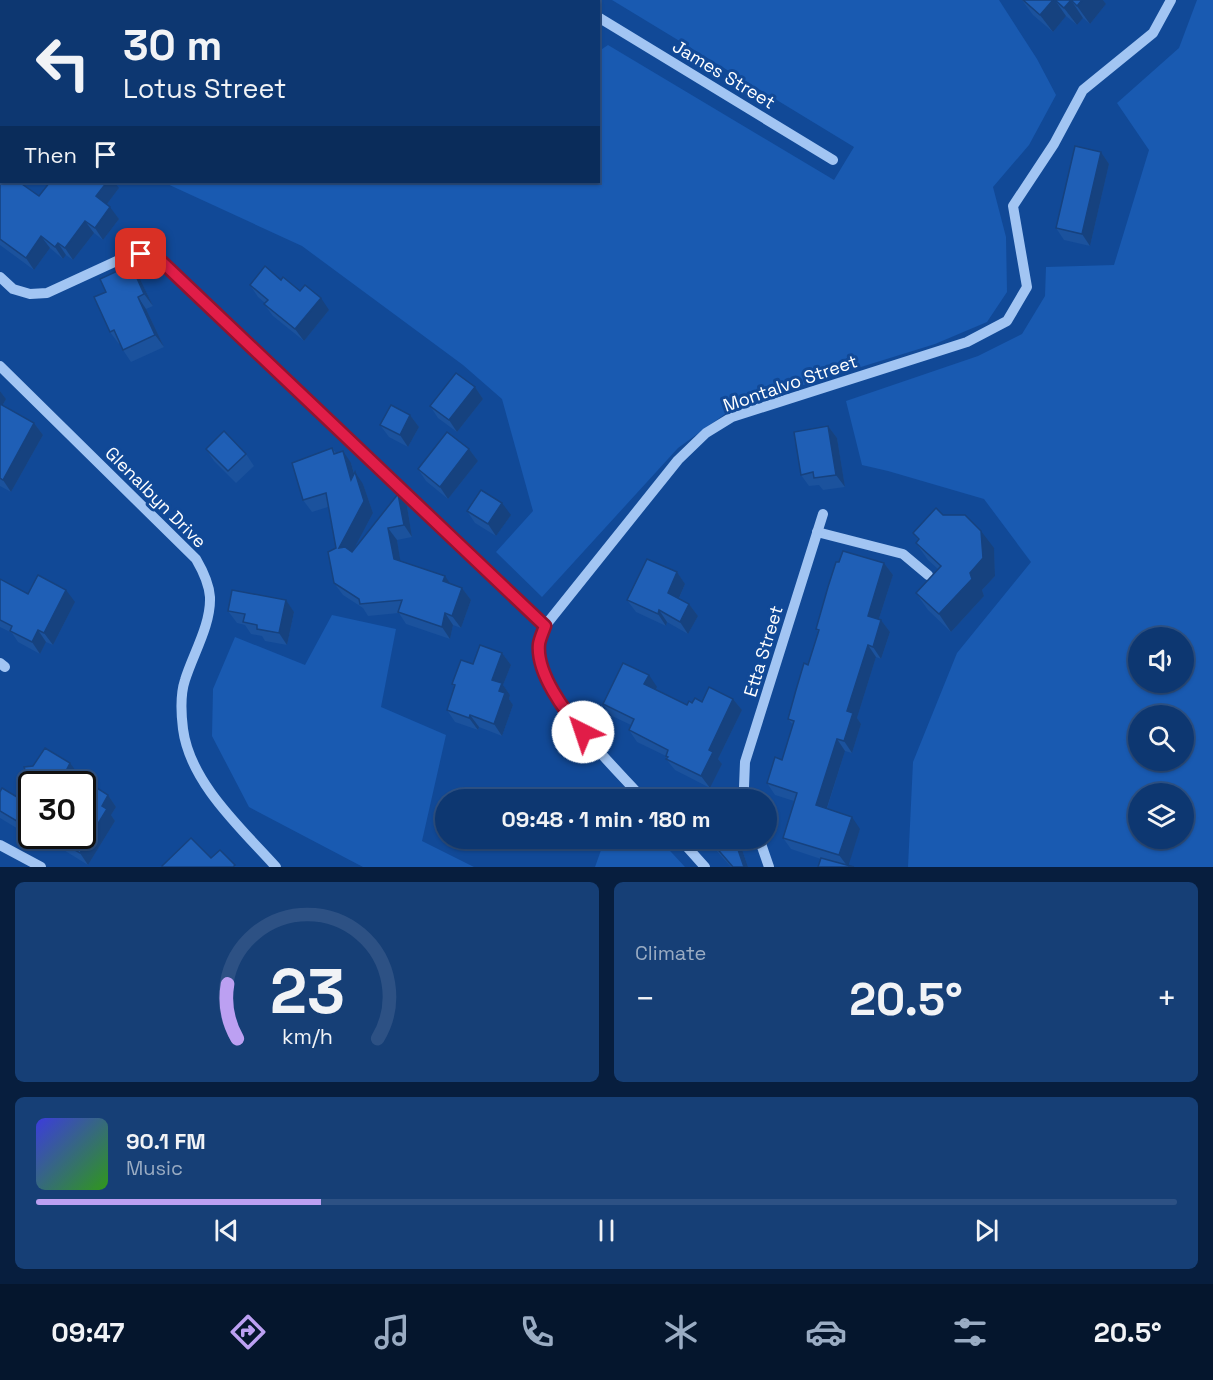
<!DOCTYPE html>
<meta charset="utf-8">
<style>
body{margin:0;font-family:"Space Grotesk",sans-serif;background:#163f76;color:#f1f3f6;height:100vh;display:flex;flex-direction:column;font-size:22px;white-space:nowrap}
*{box-sizing:border-box;margin:0}
p{font-size:20px;color:#9aacc3}
.icon{flex:none;width:33px;height:33px;fill:none;stroke:currentColor;stroke-width:2;stroke-linecap:round;stroke-linejoin:round}
.map{position:relative;height:867px;overflow:hidden}
.drawer{display:flex;flex-direction:column;gap:15px;padding:15px;background:#071e3e;flex:1}
.drawer>*{flex:none}
.banner{position:absolute;left:0px;top:0px;width:600px;height:183px;box-shadow:0 2px 4px #0004,0 0 0 2px #2d5184;background:#0d3771;color:#f1f3f6;overflow:hidden}
.controls{position:absolute;left:1128px;top:627px;display:grid;gap:12px}
.controls a{display:grid;place-items:center;width:66px;height:66px;border-radius:50%;background:#0d3771;box-shadow:0 2px 4px #0004,0 0 0 2px #2d5184;font-size:30px}
.speed{position:absolute;left:18px;top:771px;display:flex;gap:12px;font-size:30px;font-weight:700;text-align:center}
.speed>*{display:grid;place-content:center;width:78px;height:78px;border-radius:50%;background:#0d3771;box-shadow:0 2px 4px #0004,0 0 0 2px #2d5184;line-height:1}
.speed .limit{border:3px solid #111;border-radius:9px;background:#fff;color:#111}
.pin{position:absolute;display:grid;place-items:center;width:51px;height:51px;color:#fff;margin:-26px;border-radius:12px;box-shadow:0 3px 9px #0006}
.me{position:absolute;width:66px;margin:-33px;rotate:319deg;stroke-linejoin:round;filter:drop-shadow(0 0 4px #0008)}
.turn{display:flex;align-items:center;gap:21px;height:126px;padding:0 24px;font-size:27px}
.turn .icon{width:78px;height:78px;stroke-width:2.5}
.turn b{display:block;font-size:42px;line-height:51px}
.then{display:flex;align-items:center;height:57px;padding:0 24px;background:#0003;gap:12px;font-size:22px}
.big{font-size:45px;font-weight:600;line-height:1.1}
.drawer .widget{flex:1;display:flex;flex-direction:column;justify-content:center;gap:9px;min-width:0;padding:0 21px;border-radius:9px;background:#163f76}
.drawer .dial{align-items:center;gap:0}
.dial svg{height:156px;overflow:visible;fill:none;stroke:#2d5184;stroke-width:7;stroke-linecap:round;text-anchor:middle}
.dial text{fill:#f1f3f6;stroke:none}
.song{display:flex;align-items:center;gap:18px}
.cover{width:72px;height:72px;border-radius:9px;background:linear-gradient(135deg,hsl(240 70% 55%),hsl(110 70% 35%))}
.played{height:6px;border-radius:3px;background:linear-gradient(90deg,#bca0f2 25%,#2d5184 25%)}
.keys{display:flex;justify-content:space-around;direction:ltr}
.heat{display:flex;justify-content:space-between;align-items:center;font-size:33px;direction:ltr}
.drawer .tiles{flex:1;display:grid;gap:15px;grid-template-columns:1fr 1fr}
.widget:last-child{grid-column:span 2}
.trip{position:absolute;left:435px;top:789px;width:342px;height:60px;border-radius:30px;background:#0d3771;box-shadow:0 2px 4px #0004,0 0 0 2px #2d5184;font-weight:600;line-height:60px;text-align:center}
.tabs{display:flex;height:96px;justify-content:space-around;align-items:center;background:#05162d;color:#9aacc3}
.tabs .icon{width:42px;height:42px}
.tabs .active{color:#bca0f2}
.tabs b{font-size:27px;color:#f1f3f6}
.map>svg:first-child{display:block}
.green{fill:#195ab1;fill-rule:evenodd}
.lines{fill:none;stroke-linecap:round;stroke-linejoin:round}
.minor{stroke:#a2c5f3;stroke-width:10}
.wall{fill:#1b529d}
.shaded-wall{fill:#16427f}
.building{fill:#1f5fb6;stroke:#16427f;stroke-width:1.5}
.route-casing{stroke:#92132f;stroke-width:15}
.route{stroke:#e11d48;stroke-width:10}
.labels{text-anchor:middle;dominant-baseline:central;stroke-width:6;stroke-linejoin:round;paint-order:stroke}
.street-label{font-size:18px;fill:#fff;stroke:#114997}
</style>
<div class="map">
<svg width="1213" height="867" viewBox="0 0 1213 867">
<rect width="100%" height="100%" fill="#114997"/>
<g class="green">
<polygon points="612,0 999,0 1037,59 1056,95 1029,145 993,187 1006,237 1007,292 987,322 935,344 761,398 725,414 678,448 542,597 496,552 533,511 502,399 463,365 302,246 163,182 598,182 599,51 608,45 834,180 854,147"/>
<path d="M1197,0H1213V867H908L913,762L957,653L1031,562L984,499L888,471L862,465L846,401L978,356L1022,334L1045,296L1046,267L1114,265L1149,150L1117,103L1179,48ZM1138,638H1184V682H1138ZM1138,716H1184V760H1138ZM1138,794H1184V838H1138Z"/>
<polygon points="332,615 396,629 381,707 446,735 422,841 474,867 363,867 249,807 212,736 213,689 235,637 305,665"/>
<polygon points="605,839 659,839 685,867 595,867"/>
</g>
<g class="lines">
<g class="minor">
<polyline points="212,0 214,2"/>
<polyline points="571,0 574,2"/>
<polyline points="598,17 833,160"/>
<polyline points="0,277 13,289 30,294 47,293 121,259 141,254 162,262 545,626"/>
<path d="M0,366L196,559C203,571 209,583 210,597C211,625 193,654 185,680C180,695 181,713 183,729C190,783 242,829 276,867"/>
<polyline points="817,532 903,554 928,575"/>
<polyline points="0,663 5,667"/>
<path d="M644,800C614,766 533,691 539,644C540,638 543,632 545,626L678,460L706,433L732,417L967,342L1007,321L1027,287L1013,206L1054,144L1083,90L1153,33L1171,0"/>
<polyline points="746,800 744,787 745,762 823,514"/>
<polyline points="679,838 705,867"/>
<polyline points="759,838 769,867"/>
<polyline points="0,845 41,867"/>
</g>
</g>
<g class="wall">
<polygon points="0,0 159,0 161,2 2,2 2,28 0,26"/>
<polygon points="434,0 508,0 509,2 435,2"/>
<polygon points="1022,0 1103,0 1106,4 1090,24 1083,18 1077,25 1066,16 1053,32 1033,15"/>
<polygon points="1101,152 1109,164 1090,246 1064,240 1056,228"/>
<polygon points="0,167 39,196 119,188 107,204 119,219 103,240 94,233 73,260 66,255 63,259 50,248 34,270 0,245"/>
<polygon points="128,269 140,279 153,306 146,309 164,347 131,362 123,350 120,343 119,344 110,332 106,292"/>
<polygon points="281,280 329,310 304,341 273,316 264,304 265,303 258,297 250,285"/>
<polygon points="475,387 483,399 457,432 438,418 430,406"/>
<polygon points="0,391 6,399 3,405 34,423 43,435 11,492 0,486"/>
<polygon points="410,415 419,427 408,447 389,437 380,425"/>
<polygon points="828,426 837,438 845,487 823,490 819,485 809,486 801,475"/>
<polygon points="332,448 336,453 351,463 354,473 363,484 373,513 352,552 398,494 407,506 412,537 397,540 400,561 450,584 462,588 471,600 461,628 453,625 450,639 406,624 399,613 368,616 363,608 343,595 334,583 336,548 328,507 312,512 303,500"/>
<polygon points="206,449 246,454 254,466 236,483 214,461"/>
<polygon points="469,449 478,461 448,499 426,481 418,469"/>
<polygon points="467,511 511,515 496,536 475,523"/>
<polygon points="943,515 994,548 995,576 982,590 984,596 951,632 928,610 916,593 938,569 928,560 916,543 918,540 913,533"/>
<polygon points="839,562 884,563 893,575 879,619 881,620 890,632 881,659 876,657 857,718 861,724 852,753 845,751 827,809 860,829 848,865 821,859 791,849 783,838 794,801 775,795 767,783 782,760 793,725 788,719 808,665 818,632 816,629"/>
<polygon points="677,572 685,584 679,599 689,604 698,616 688,634 667,622 666,626 636,612 627,600"/>
<polygon points="0,579 28,594 75,602 53,645 46,642 40,654 18,642 12,633 0,627"/>
<polygon points="286,600 294,612 287,645 265,641 262,636 251,634 245,625 237,623 228,611"/>
<polygon points="502,653 511,665 503,685 510,695 509,699 513,705 502,736 479,727 478,730 455,722 447,710 455,687 452,684 473,664"/>
<polygon points="657,687 656,690 687,705 692,703 733,699 742,710 718,759 722,764 710,788 675,770 666,759 666,756 637,742 629,730 631,725 612,716 603,704"/>
<polygon points="70,763 78,776 108,795 116,807 111,815 115,821 88,865 54,844 48,836 82,836"/>
<polygon points="0,792 32,806 32,836 42,836 38,841 0,818"/>
<polygon points="701,838 738,838 748,867 731,867 715,849 713,851"/>
</g>
<g class="shaded-wall">
<polygon points="69,0 86,0 87,2 70,2"/>
<polygon points="1053,0 1055,0 1066,16 1053,32 1040,15"/>
<polygon points="1071,0 1083,18 1077,25 1064,8"/>
<polygon points="1082,0 1103,0 1106,4 1090,24 1077,6"/>
<polygon points="1101,152 1109,164 1090,246 1082,234"/>
<polygon points="107,182 114,182 119,188 104,208 96,196"/>
<polygon points="110,207 119,219 103,240 95,228"/>
<polygon points="85,221 94,233 73,260 65,248"/>
<polygon points="41,236 50,248 34,270 26,258"/>
<polygon points="58,243 66,255 63,259 55,247"/>
<polygon points="132,267 140,279 153,306 144,294"/>
<polygon points="138,297 146,309 164,347 155,335"/>
<polygon points="321,298 329,310 304,341 295,329"/>
<polygon points="475,387 483,399 457,432 449,420"/>
<polygon points="0,391 6,399 0,410"/>
<polygon points="410,415 419,427 408,447 400,435"/>
<polygon points="34,423 43,435 11,492 3,480"/>
<polygon points="828,426 837,438 845,487 836,475"/>
<polygon points="469,449 478,461 448,499 440,487"/>
<polygon points="343,451 351,463 359,492 351,480"/>
<polygon points="355,472 363,484 373,513 348,560 339,548"/>
<polygon points="398,494 407,506 412,537 404,525"/>
<polygon points="502,503 511,515 496,536 488,524"/>
<polygon points="388,528 397,540 402,571 394,559"/>
<polygon points="981,531 994,548 995,576 982,590 984,596 951,632 939,614 970,573"/>
<polygon points="884,563 893,575 876,628 868,616"/>
<polygon points="677,572 685,584 676,605 668,593"/>
<polygon points="445,576 453,588 443,581"/>
<polygon points="462,588 471,600 461,628 452,616"/>
<polygon points="66,590 75,602 53,645 44,633"/>
<polygon points="286,600 294,612 287,645 279,633"/>
<polygon points="689,604 698,616 688,634 680,622"/>
<polygon points="659,610 667,622 666,626 658,614"/>
<polygon points="445,613 453,625 450,639 442,627"/>
<polygon points="881,620 890,632 881,659 873,647"/>
<polygon points="38,630 46,642 40,654 32,642"/>
<polygon points="868,645 876,657 857,718 861,724 852,753 844,741 847,711"/>
<polygon points="502,653 511,665 503,685 510,695 509,699 513,705 502,736 494,724 492,680"/>
<polygon points="649,675 657,687 653,696 644,684"/>
<polygon points="733,699 742,710 718,759 722,764 710,788 701,776 709,750"/>
<polygon points="470,715 479,727 478,730 469,718"/>
<polygon points="837,739 845,751 824,817 816,805"/>
<polygon points="70,763 79,775 75,781 67,769"/>
<polygon points="108,795 116,807 111,815 115,821 88,865 80,853 102,806"/>
<polygon points="852,817 860,829 848,867 839,855"/>
<polygon points="34,836 42,836 38,841"/>
<polygon points="734,838 738,838 748,867 744,867"/>
</g>
<g class="building">
<polygon points="0,0 26,0 25,2 2,2 2,21 0,21"/>
<polygon points="37,0 50,0 45,2 39,2"/>
<polygon points="94,0 159,0 161,2 95,2"/>
<polygon points="276,0 331,0 333,2 285,2 284,1 278,2"/>
<polygon points="434,0 500,0 499,1 499,2 435,2"/>
<polygon points="1023,0 1053,0 1040,15"/>
<polygon points="1055,0 1082,0 1077,6 1071,0 1064,8"/>
<polygon points="1075,146 1101,152 1082,234 1056,228"/>
<polygon points="0,167 2,168 2,182 19,182 39,196 50,182 107,182 96,196 110,207 95,228 85,221 65,248 58,243 55,247 41,236 26,258 0,239"/>
<polygon points="265,266 281,280 283,277 300,291 305,285 321,298 295,329 264,304 268,300 250,285"/>
<polygon points="126,267 127,269 132,267 144,294 138,297 155,335 123,350 114,330 110,332 94,297 106,292 100,279"/>
<polygon points="456,373 475,387 449,420 430,406"/>
<polygon points="0,404 34,423 3,480 0,478"/>
<polygon points="391,405 410,415 400,435 380,425"/>
<polygon points="828,426 836,475 814,478 813,472 801,475 794,432"/>
<polygon points="224,431 246,454 228,471 206,449"/>
<polygon points="447,432 469,449 440,487 418,469"/>
<polygon points="332,448 334,454 343,451 351,480 355,472 364,501 339,548 345,547 352,552 398,494 404,525 388,528 394,559 445,576 443,581 462,588 452,616 445,613 442,627 398,612 402,600 360,604 359,599 334,583 328,552 336,548 326,493 303,500 292,463"/>
<polygon points="481,490 502,503 488,524 467,511"/>
<polygon points="936,508 943,515 965,515 981,531 983,558 970,573 972,579 939,614 916,593 941,566 916,543 919,539 913,533"/>
<polygon points="843,551 884,563 868,616 881,620 873,647 868,645 847,711 853,713 844,741 837,739 816,805 852,817 839,855 783,838 797,793 767,783 775,757 782,760 794,721 788,719 796,690 804,663 808,665 819,630 816,629 828,587 836,562 839,562"/>
<polygon points="647,559 677,572 668,593 689,604 680,622 659,610 658,614 627,600"/>
<polygon points="38,575 66,590 44,633 38,630 32,642 10,631 12,626 0,620 0,579 28,594"/>
<polygon points="232,590 286,600 279,633 257,629 257,625 243,622 245,614 228,611"/>
<polygon points="480,645 502,653 492,680 502,683 499,691 505,693 494,724 470,715 469,718 447,710 455,685 452,684 461,660 473,664"/>
<polygon points="623,663 649,675 644,684 687,705 689,701 692,703 695,698 702,702 709,687 733,699 709,750 713,752 701,776 666,759 668,757 666,756 668,750 629,730 634,719 603,704"/>
<polygon points="45,748 70,763 67,769 108,795 102,806 107,809 80,853 51,836 82,836 82,784 32,784 32,789 24,767 33,766"/>
<polygon points="2,788 32,806 32,827 30,829 0,811 0,792"/>
<polygon points="191,838 211,858 220,850 235,865 233,867 162,867 162,866"/>
<polygon points="708,838 734,838 744,867 733,867"/>
<polygon points="821,858 854,867 818,867"/>
</g>
<g class="lines">
<defs>
<path id="route" d="M141,254L162,262L545,626C543,632 540,638 539,644C536,673 565,712 583,732"/>
</defs>
<use href="#route" class="route-casing"/>
<use href="#route" class="route"/>
</g>
<g class="labels">
<g class="street-label">
<text transform="translate(724 74) rotate(31)">James Street</text>
<text transform="translate(790 383) rotate(-19)">Montalvo Street</text>
<text transform="translate(156 497) rotate(45)">Glenalbyn Drive</text>
<text transform="translate(763 651) rotate(-73)">Etta Street</text>
</g>
</g>
</svg>
<div class="controls">
<a><svg class="icon" aria-label="sound" viewBox="0 0 24 24"><path d="M4 9h4l5-4v14l-5-4H4zM17 9q2 3 0 6"/></svg></a>
<a><svg class="icon" aria-label="search" viewBox="0 0 24 24"><circle cx="10" cy="10" r="6"/><path d="M15 15l6 6"/></svg></a>
<a><svg class="icon" aria-label="layers" viewBox="0 0 24 24"><path d="M12 4l9 5-9 5-9-5zM3 14l9 5 9-5"/></svg></a>
</div>
<div class="speed"><div class="limit">30</div></div>
<div class="pin" style="left:141px;top:254px;background:#d93025"><svg class="icon" aria-label="arrive" viewBox="0 0 24 24"><path d="M6 21V4h12l-3 4 3 4H6"/></svg></div>
<svg class="me" style="left:583px;top:732px" viewBox="-20 -20 40 40"><circle r="19" fill="#fff"/><path d="M0-13L10 11 0 6-10 11z" fill="#e11d48"/></svg>
<div class="trip">09:48 · 1 min · 180 m</div>
<div class="banner">
<div class="turn"><svg class="icon" aria-label="left" viewBox="0 0 24 24"><path d="M17 20v-9H6M10 6l-5 5 5 5"/></svg><div><b>30 m</b>Lotus Street</div></div>
<div class="then">Then<svg class="icon" aria-label="arrive" viewBox="0 0 24 24"><path d="M6 21V4h12l-3 4 3 4H6"/></svg></div>
</div>
</div>
<section class="drawer">
<div class="tiles">
<div class="widget dial"><svg viewBox="0 0 100 80">
<path d="M14 69A42 42 0 1 1 86 69"/>
<path d="M14 69A42 42 0 0 1 9 41" stroke="#bca0f2"/>
<text x="50" y="56" font-size="32" font-weight="700">23</text>
<text x="50" y="72" font-size="11">km/h</text>
</svg></div>
<div class="widget"><p>Climate</p>
<div class="heat"><a>−</a><b class="big">20.5°</b><a>+</a></div>
</div>
<div class="widget">
<div class="song"><i class="cover"></i><div><b>90.1 FM</b><p>Music</p></div></div>
<div class="played"></div>
<div class="keys"><svg class="icon" aria-label="previous" viewBox="0 0 24 24"><path d="M18 5L8 12l10 7zM5 5v14"/></svg><svg class="icon" aria-label="pause" viewBox="0 0 24 24"><path d="M8 5v14M16 5v14"/></svg><svg class="icon" aria-label="next" viewBox="0 0 24 24"><path d="M6 5l10 7-10 7zM19 5v14"/></svg></div>
</div>
</div>
</section>
<nav class="tabs">
<b>09:47</b>
<svg class="icon active" aria-label="directions" viewBox="0 0 24 24"><path d="M12 3l9 9-9 9-9-9zM9 14v-3h6M13 9l2 2-2 2"/></svg>
<svg class="icon" aria-label="music" viewBox="0 0 24 24"><path d="M9 18V5l10-2v13"/><circle cx="6" cy="18" r="3"/><circle cx="16" cy="16" r="3"/></svg>
<svg class="icon" aria-label="phone" viewBox="0 0 24 24"><path d="M5 4h4l2 5-3 2q2 4 5 5l2-3 5 2v4C11 20 4 13 5 4z"/></svg>
<svg class="icon" aria-label="climate" viewBox="0 0 24 24"><path d="M12 3v18M4 7l16 10M4 17L20 7"/></svg>
<svg class="icon" aria-label="car" viewBox="0 0 24 24"><path d="M5 17H2v-5l4-1 3-4h7l3 4 3 1v5h-3M9 17h6M6 11h13"/><circle cx="7" cy="17" r="2"/><circle cx="17" cy="17" r="2"/></svg>
<svg class="icon" aria-label="filters" viewBox="0 0 24 24"><path d="M4 7h16M4 17h16"/><circle cx="9" cy="7" r="2"/><circle cx="15" cy="17" r="2"/></svg>
<b>20.5°</b>
</nav>
